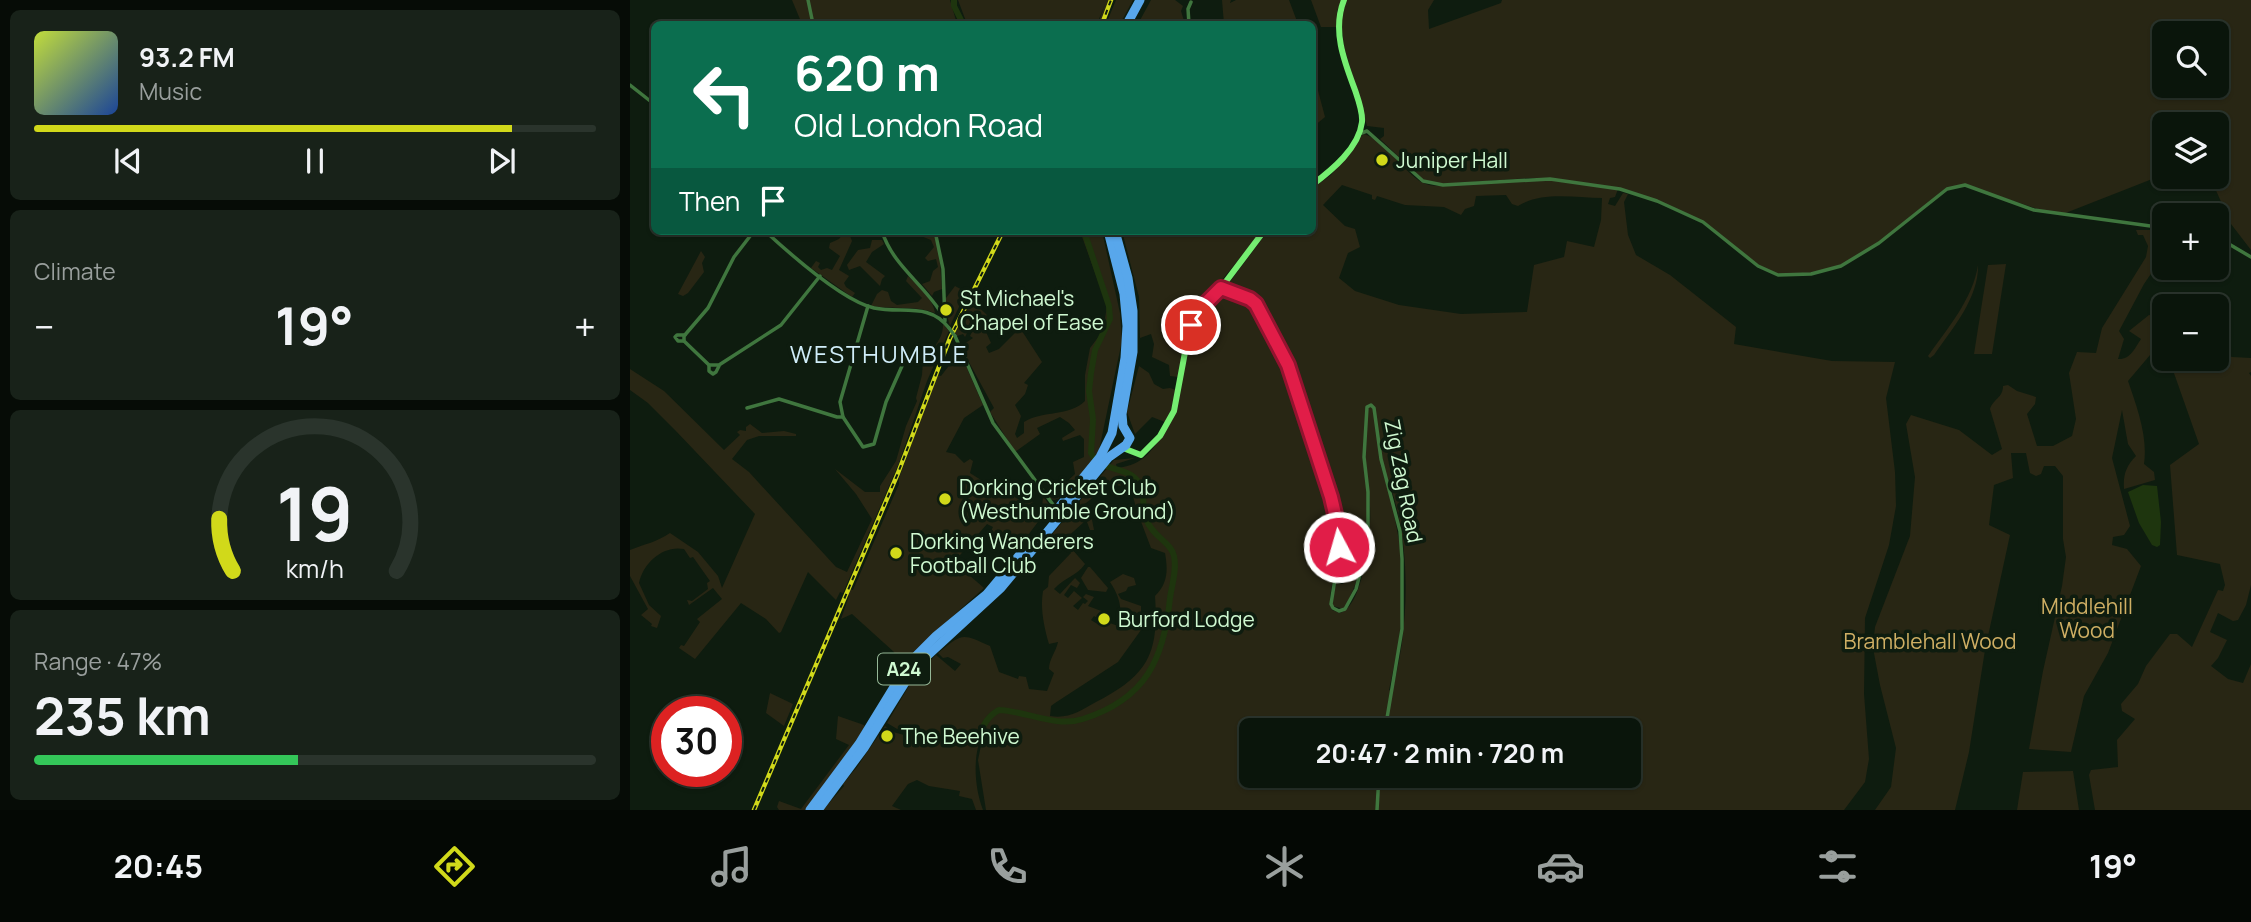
<!DOCTYPE html>
<meta charset="utf-8">
<style>
body{margin:0;font-family:Manrope,sans-serif;background:#182219;color:#f1f3f6;height:100vh;display:flex;flex-direction:column;font-size:26px;white-space:nowrap}
*{box-sizing:border-box;margin:0}
p{font-size:23px;color:#999f9d}
.icon{flex:none;width:38px;height:38px;fill:none;stroke:currentColor;stroke-width:2;stroke-linecap:round;stroke-linejoin:round}
.map{position:relative;flex:1;overflow:hidden}
.panel{display:flex;flex-direction:column;gap:10px;padding:10px;background:#060c06;width:630px}
.panel>*{flex:none}
.guide{position:absolute;left:21px;top:21px;width:665px;height:214px;border-radius:10px;box-shadow:0 2px 5px #0004,0 0 0 2px #2a342c;background:#0b6e4f;color:#fff;overflow:hidden}
.buttons{position:absolute;left:1522px;top:21px;display:grid;gap:14px}
.buttons a{display:grid;place-items:center;width:77px;height:77px;border-radius:10px;background:#0a150b;box-shadow:0 2px 5px #0004,0 0 0 2px #2a342c;font-size:35px}
.speed{position:absolute;left:21px;top:696px;display:flex;gap:14px;font-size:35px;font-weight:700;text-align:center}
.speed>*{display:grid;place-content:center;width:91px;height:91px;border-radius:50%;background:#0a150b;box-shadow:0 2px 5px #0004,0 0 0 2px #2a342c;line-height:1}
.speed .limit{border:10px solid #d22;background:#fff;color:#111}
.pin{position:absolute;display:grid;place-items:center;width:60px;height:60px;color:#fff;margin:-30px;border:4px solid #fff;border-radius:50%;box-shadow:0 2px 7px #0007}
.me{position:absolute;width:77px;margin:-38px;rotate:354deg;stroke-linejoin:round;filter:drop-shadow(0 0 5px #0008)}
.turn{display:flex;align-items:center;gap:24px;height:147px;padding:0 28px;font-size:32px}
.turn .icon{width:91px;height:91px;stroke-width:2.5}
.turn b{display:block;font-size:49px;line-height:60px}
.then{display:flex;align-items:center;height:66px;padding:0 28px;background:#0003;gap:14px;font-size:26px}
.big{font-size:52px;font-weight:700;line-height:1.1}
.panel .tile{flex:1;display:flex;flex-direction:column;justify-content:center;gap:10px;min-width:0;padding:0 24px;border-radius:10px;background:#182219}
.panel .dial{align-items:center;gap:0}
.dial svg{height:182px;overflow:visible;fill:none;stroke:#2a342c;stroke-width:7;stroke-linecap:round;text-anchor:middle}
.dial text{fill:#f1f3f6;stroke:none}
.song{display:flex;align-items:center;gap:21px}
.cover{width:84px;height:84px;border-radius:10px;background:linear-gradient(135deg,hsl(70 70% 55%),hsl(220 70% 35%))}
.played{height:7px;border-radius:4px;background:linear-gradient(90deg,#d1d91a 85%,#2a342c 85%)}
.keys{display:flex;justify-content:space-around;direction:ltr}
.heat{display:flex;justify-content:space-between;align-items:center;font-size:38px;direction:ltr}
.charge{height:10px;border-radius:5px;background:linear-gradient(90deg,#34c759 47%,#2a342c 0)}
.trip{position:absolute;left:609px;top:718px;width:402px;height:70px;border-radius:10px;background:#0a150b;box-shadow:0 2px 5px #0004,0 0 0 2px #2a342c;font-weight:700;line-height:70px;text-align:center}
.tabs{display:flex;height:112px;justify-content:space-around;align-items:center;background:#040804;color:#999f9d}
.tabs .icon{width:49px;height:49px}
.tabs .current{color:#d1d91a}
.tabs b{font-size:32px;color:#f1f3f6}
main{display:flex;flex:1;min-height:0}
.map>svg:first-child{display:block}
.green{fill:#282614;fill-rule:evenodd}
.water{fill:#1e350e}
.lines{fill:none;stroke-linecap:round;stroke-linejoin:round}
.river{stroke:#1e350e;stroke-width:6}
.street{stroke:#3f763e;stroke-width:3.5}
.secondary{stroke:#75ee71;stroke-width:6}
.highway{stroke:#58a7eb;stroke-width:9}
.rail-casing{stroke:#d1d91a;stroke-width:4.5}
.rail{stroke:#0e1c0f;stroke-width:2;stroke-dasharray:5;stroke-linecap:butt}
.street-bridge{stroke:#3f763e;stroke-width:3.5}
.route-casing{stroke:#92132f;stroke-width:18}
.route{stroke:#e11d48;stroke-width:12}
.poi-dot{fill:#d1d91a;stroke:#0e1c0f;stroke-width:2.5}
.labels{text-anchor:middle;dominant-baseline:central;stroke-width:7;stroke-linejoin:round;paint-order:stroke}
.shield{fill:#0e1c0f;stroke:#95b797;stroke-width:2}
.shield-label{font-size:19px;font-weight:bold;fill:#cff9d1}
.poi-label{font-size:21px;fill:#cff9d1;stroke:#0e1c0f;text-anchor:start}
.street-label{font-size:21px;fill:#cff9d1;stroke:#0e1c0f}
.park-label{font-size:21px;fill:#cfaf64;stroke:#0e1c0f}
.quarter-label{font-size:24px;letter-spacing:2px;fill:#d0edf9;stroke:#0e1c0f}
</style>
<main>
<section class="panel">
<div class="tile">
<div class="song"><i class="cover"></i><div><b>93.2 FM</b><p>Music</p></div></div>
<div class="played"></div>
<div class="keys"><svg class="icon" aria-label="previous" viewBox="0 0 24 24"><path d="M18 5L8 12l10 7zM5 5v14"/></svg><svg class="icon" aria-label="pause" viewBox="0 0 24 24"><path d="M8 5v14M16 5v14"/></svg><svg class="icon" aria-label="next" viewBox="0 0 24 24"><path d="M6 5l10 7-10 7zM19 5v14"/></svg></div>
</div>
<div class="tile"><p>Climate</p>
<div class="heat"><a>−</a><b class="big">19°</b><a>+</a></div>
</div>
<div class="tile dial"><svg viewBox="0 0 100 80">
<path d="M14 69A42 42 0 1 1 86 69"/>
<path d="M14 69A42 42 0 0 1 8 46" stroke="#d1d91a"/>
<text x="50" y="56" font-size="32" font-weight="700">19</text>
<text x="50" y="72" font-size="11">km/h</text>
</svg></div>
<div class="tile"><p>Range · 47%</p><b class="big">235 km</b><div class="charge"></div></div>
</section>
<div class="map">
<svg width="1621" height="810" viewBox="0 0 1621 810">
<rect width="100%" height="100%" fill="#0e1c0f"/>
<g class="green">
<polygon points="162,0 320,0 327,24 172,24"/>
<polygon points="328,0 480,0 470,24 468,24 475,4 467,24 337,24"/>
<polygon points="486,0 503,0 490,24 476,24"/>
<polygon points="521,0 545,0 553,6 551,11 554,21 557,20 558,24 508,24"/>
<polygon points="592,0 601,0 600,3 606,0 659,0 668,24 594,24"/>
<polygon points="681,0 712,0 707,11 707,27 691,27"/>
<path d="M716,0H804L798,10L799,29L871,3L872,0H1621V250L1601,224L1580,177H1587V124H1535V174L1433,214L1414,211L1335,185L1317,189L1249,243L1211,266L1181,274L1148,275L1128,266L1073,222L1027,201L988,189L985,197L980,198L978,204L985,206L993,193L998,194L994,202L998,235L1006,255L1040,275L1106,327L1104,344L1202,361L1265,362L1256,398L1265,472L1266,506L1259,545L1235,618L1234,694L1239,759L1235,782L1214,810H356L348,760L354,731C342,753 344,787 353,810H346L342,799L329,796L330,791L299,786L287,780L278,784L262,806L271,810H193L214,786L213,784L227,767L255,726L263,732L274,735V733L257,723L286,674L306,655L325,671L331,664L318,657L313,658L308,653C333,633 331,633 360,646L369,672L388,679L389,676L396,677L399,689L417,691L424,673L419,669C419,659 426,652 428,642L419,644C414,627 410,608 413,591L418,587L419,576L441,553L433,541L428,542L419,538L484,460L505,458L486,464L487,468C515,465 522,450 537,428L563,325L572,311L591,292C600,294 611,295 619,300C633,310 647,346 649,363L655,357L628,303L596,287L638,231H682L683,188L701,175L730,137L734,134C758,141 777,178 796,184C801,186 808,186 813,186L925,178H901L813,184L797,181L792,179L750,139L754,136V128L737,126L714,46L711,21ZM1535,33H1587V86H1535ZM712,185L742,195V199L745,200L747,196L775,205L814,207L831,215L835,209L844,206L846,196L876,195L882,204L888,206C912,191 945,198 972,198L971,220L964,247L937,241L934,257L904,265L897,312L831,314L769,305L725,291L709,278L718,253L730,247L725,229L715,226L693,205ZM750,463C783,525 781,624 762,691L759,690L769,642L771,617L770,546L762,503ZM738,480C739,494 741,509 740,524C740,543 731,608 710,613L702,610C696,597 705,580 706,566C707,546 706,529 702,510L706,509C711,530 711,553 708,574L713,573L715,578L713,584L706,583L702,602L703,606L714,609C737,568 738,525 738,480ZM474,484L494,486L501,489L507,511L521,548L535,553C538,570 538,583 525,596C529,654 518,675 466,702C450,711 439,719 420,716L421,706L425,703L488,662L511,630V606L491,599L488,594L496,591L498,587L506,585L504,578L493,574L480,582C490,597 493,610 488,626L472,620L469,625L461,620L464,616L469,619L474,612L458,606L464,597L456,594L453,597L458,601L455,604L453,603L448,610L443,606L452,598L444,591L438,598L434,595L441,585L447,588L450,583L445,578L430,594L424,589C435,577 447,576 455,564L434,540L454,522H457L460,530H464L462,520L452,506L469,493ZM621,730H999V775H621Z"/>
<polygon points="682,68 695,117 683,127 682,127"/>
<path d="M1506,230H1535V253L1514,284L1489,331L1494,339L1488,359C1500,360 1505,348 1511,339L1499,331L1519,315L1535,316V353L1526,348L1498,381C1507,407 1518,437 1514,464L1524,472L1525,480L1494,489C1493,475 1496,466 1506,456L1498,444L1492,410L1482,458L1500,526L1494,535L1483,537L1482,545L1497,549L1511,566L1478,653L1454,696L1441,752L1399,749L1413,671L1432,586L1436,557L1433,539V476L1425,466H1414L1411,474L1406,476L1400,473L1396,453H1381L1383,478L1364,485L1359,525L1380,535L1355,650L1339,752L1325,810H1245L1261,787L1266,748L1250,685L1243,648L1245,627L1280,536L1285,477L1276,424L1281,415L1329,430L1362,455L1372,449L1360,409C1363,399 1373,398 1373,386L1378,385L1387,391L1406,397L1405,404L1397,414L1407,446H1423L1442,436L1446,419L1439,373L1447,352L1466,353L1472,328L1516,257L1518,246L1513,235H1508Z"/>
<polygon points="211,231 218,231 222,241 209,270 219,276 214,283 216,287 225,293 222,297 181,268 186,261 190,263 188,267 191,270 197,268 202,270 210,256 199,248 200,243 209,239 213,234"/>
<polygon points="289,231 304,231 309,249 312,289 304,292 302,296 292,284 300,281 303,271 308,267 306,259 298,261 295,258 304,247 301,240 291,236"/>
<path d="M450,231H472L490,313L492,341L486,369L468,455L433,497L424,500L418,498L416,493H425L445,474L443,462L454,457V439L450,435L433,441L432,438L445,430L439,423L430,417L407,428L410,434L385,452L360,412L364,408L334,353L331,346L343,338L340,336L344,328L340,327L335,337L333,334L327,336L324,331L340,299L357,315L347,328L352,323L361,343L356,347L359,353L369,349L390,328L412,362L394,383L398,385L395,394L385,405L391,416L385,434L387,438L394,433V422C413,410 439,417 455,401V375L460,348L473,331L477,306Z"/>
<polygon points="492,231 632,231 564,314 548,377 540,376 539,365 522,357 524,344 521,334 510,338 509,297"/>
<polygon points="242,240 252,240 254,244 242,252 236,262 255,276 252,279 250,286 230,266 219,270 217,265 228,250 240,248"/>
<polygon points="71,251 75,257 72,263 74,272 58,293 53,296 48,294"/>
<polygon points="1376,264 1362,354 1344,354 1358,265"/>
<path d="M1348,265C1349,298 1322,329 1304,355L1300,358L1298,356C1317,329 1343,299 1348,265Z"/>
<path d="M278,276C289,287 303,298 305,313C285,305 262,310 241,306L247,294L252,290L258,292L261,301L267,305L288,302L292,298L276,281Z"/>
<polygon points="325,286 336,292 320,326 313,302"/>
<path d="M313,324L319,331L297,381L269,463L213,593L210,592L206,600L178,572L151,632L149,633L136,619L111,603L65,659L49,648L51,645L54,646L70,622L67,619L92,599L83,588L59,605L57,600L62,601L78,589L77,583L80,581L63,557L60,558L54,549C33,545 13,563 9,583L19,605L31,616L27,628L21,626L22,624L11,615L18,609L0,576V550C15,544 27,542 40,533L68,552L88,576L92,588L125,514L45,430L18,403L0,390V369L34,391L94,450L110,435L107,432L110,430L116,431V427L120,424L132,433L154,431L166,434V436H129L117,440L102,459L119,472L206,567L217,572L242,519L226,494L205,469L235,492H250V486L266,461L276,426L287,401L286,398L292,375L294,344L304,347C310,339 313,334 313,324Z"/>
<polygon points="1587,350 1602,357 1621,358 1621,372 1619,373 1621,376 1621,585 1616,605 1608,620 1603,621 1588,613 1580,632 1597,640 1588,658 1581,666 1598,679 1613,683 1621,664 1621,810 1465,810 1459,775 1461,770 1488,767 1487,740 1505,719 1492,711 1491,704 1508,684 1516,666 1540,634 1547,634 1562,647 1588,590 1593,591 1595,585 1590,564 1547,555 1540,465 1569,444 1539,359 1587,359"/>
<polygon points="321,359 333,359 353,405 334,418 316,452 325,454 334,463 340,459 343,461 340,473 379,498 383,495 392,502 401,499 403,502 392,510 399,518 404,515 407,516 412,509 413,496 420,506 389,547 368,532 360,540 357,539 363,527 357,524 324,562 354,588 281,654 279,653 269,666 264,652 222,614 211,619 219,596 217,594 219,589 223,590 269,484 269,478 307,375 311,376 318,367"/>
<polygon points="509,366 519,373 524,384 533,389 540,388 546,390 540,414 535,422 522,417 505,434 497,412"/>
<polygon points="458,567 460,567 478,588 476,592 458,590 451,578"/>
<polygon points="140,693 163,704 154,726 136,713"/>
<polygon points="208,716 234,725 235,728 176,810 149,810 147,807 149,801 171,809 219,745 206,739"/>
<polygon points="1443,771 1449,810 1387,810 1393,772"/>
</g>
<polygon class="water" points="1513,485 1527,486 1531,522 1530,545 1527,547 1522,545 1509,523 1498,492"/>
<g class="lines">
<g class="river">
<polyline points="324,0 324,6 333,24"/>
<path d="M349,736C352,726 359,715 369,710C396,711 426,728 453,719C516,699 534,659 540,598C542,584 547,570 544,556C542,543 522,536 516,519C511,507 516,494 509,483C498,465 471,473 461,453L463,419L459,391L461,373L465,350L480,319L479,306L454,231"/>
</g>
<g class="street">
<polyline points="178,0 183,24"/>
<polyline points="559,24 558,9 561,2"/>
<polyline points="0,85 24,104"/>
<polyline points="729,134 737,131 793,181 813,185 920,179 990,189 1027,201 1073,222 1128,266 1148,275 1181,274 1211,266 1249,243 1317,189 1335,185 1404,210 1535,228"/>
<polyline points="124,231 104,257 78,308 54,336 54,341 79,365 89,365 151,325 190,276"/>
<path d="M135,231C159,253 213,301 244,308C272,314 299,302 319,328"/>
<path d="M252,231C262,264 292,283 310,311"/>
<polyline points="305,231 313,269 315,321"/>
<polyline points="1587,237 1621,257"/>
<polyline points="591,288 616,297 626,304 640,327 663,379 671,412 706,514 709,554 701,604 703,608 709,611 715,609 726,589 738,543 738,492 734,457 737,407 741,405 744,408 751,459 770,531 772,559 772,629 755,730"/>
<polyline points="238,306 210,402 213,417 233,447 244,444 256,402 272,366"/>
<polyline points="325,336 363,423 427,510"/>
<polyline points="54,341 48,341 45,337 47,335 55,335"/>
<polyline points="79,365 79,371 83,374 86,372 89,366"/>
<polyline points="117,408 149,399 207,417 213,417"/>
<polyline points="747,810 749,775"/>
</g>
<g class="secondary">
<path d="M682,185C702,170 729,148 732,122C733,112 728,99 725,90C714,61 702,30 714,0"/>
<polyline points="493,448 511,455 530,436 544,411 559,331 567,314 591,288 634,231"/>
</g>
<g class="highway">
<polyline points="497,24 510,0"/>
<polyline points="421,517 470,457 482,433 495,358 497,326 494,294 478,231"/>
<polyline points="180,810 229,744 278,664 306,636 357,594 392,552"/>
<polyline points="188,810 234,748 284,668 371,588 479,457 496,445 500,438 493,426 492,414 503,352 503,311 498,278 485,231"/>
</g>
<defs>
<g id="rail">
<polyline points="472,24 481,0"/>
<polyline points="124,810 268,473 320,338 373,231"/>
</g>
</defs>
<use href="#rail" class="rail-casing"/>
<use href="#rail" class="rail"/>
<polyline class="street-bridge" points="319,328 325,336"/>
</g>
<g class="lines">
<defs>
<polyline id="route" points="561,325 570,309 591,288 620,299 626,304 658,365 701,497 709,531 709,547"/>
</defs>
<use href="#route" class="route-casing"/>
<use href="#route" class="route"/>
</g>
<g class="poi-dot">
<circle cx="752" cy="160" r="7"/>
<circle cx="316" cy="310" r="7"/>
<circle cx="315" cy="499" r="7"/>
<circle cx="266" cy="553" r="7"/>
<circle cx="474" cy="619" r="7"/>
<circle cx="257" cy="736" r="7"/>
</g>
<g class="labels">
<rect class="shield" x="248" y="653.5" width="52" height="31" rx="5"/>
<g class="shield-label">
<text x="274" y="669">A24</text>
</g>
<g class="poi-label">
<text x="766" y="160">Juniper Hall</text>
<text x="330" y="298">St Michael's<tspan x="330" dy="24">Chapel of Ease</tspan></text>
<text x="329" y="487">Dorking Cricket Club<tspan x="329" dy="24">(Westhumble Ground)</tspan></text>
<text x="280" y="541">Dorking Wanderers<tspan x="280" dy="24">Football Club</tspan></text>
<text x="488" y="619">Burford Lodge</text>
<text x="271" y="736">The Beehive</text>
</g>
<g class="street-label">
<text transform="translate(774 481) rotate(79)">Zig Zag Road</text>
</g>
<g class="park-label">
<text x="1457" y="606">Middlehill<tspan x="1457" dy="24">Wood</tspan></text>
<text x="1300" y="641">Bramblehall Wood</text>
</g>
<g class="quarter-label">
<text x="249" y="353">WESTHUMBLE</text>
</g>
</g>
</svg>
<div class="buttons">
<a><svg class="icon" aria-label="search" viewBox="0 0 24 24"><circle cx="10" cy="10" r="6"/><path d="M15 15l6 6"/></svg></a>
<a><svg class="icon" aria-label="layers" viewBox="0 0 24 24"><path d="M12 4l9 5-9 5-9-5zM3 14l9 5 9-5"/></svg></a>
<a>+</a>
<a>−</a>
</div>
<div class="speed"><div class="limit">30</div></div>
<div class="pin" style="left:561px;top:325px;background:#d93025"><svg class="icon" aria-label="arrive" viewBox="0 0 24 24"><path d="M6 21V4h12l-3 4 3 4H6"/></svg></div>
<svg class="me" style="left:709px;top:547px" viewBox="-20 -20 40 40"><circle r="17" fill="#e11d48" stroke="#fff" stroke-width="3"/><path d="M0-11L8 9 0 5-8 9z" fill="#fff"/></svg>
<div class="trip">20:47 · 2 min · 720 m</div>
<div class="guide">
<div class="turn"><svg class="icon" aria-label="left" viewBox="0 0 24 24"><path d="M17 20v-9H6M10 6l-5 5 5 5"/></svg><div><b>620 m</b>Old London Road</div></div>
<div class="then">Then<svg class="icon" aria-label="arrive" viewBox="0 0 24 24"><path d="M6 21V4h12l-3 4 3 4H6"/></svg></div>
</div>
</div>
</main>
<nav class="tabs">
<b>20:45</b>
<svg class="icon current" aria-label="directions" viewBox="0 0 24 24"><path d="M12 3l9 9-9 9-9-9zM9 14v-3h6M13 9l2 2-2 2"/></svg>
<svg class="icon" aria-label="music" viewBox="0 0 24 24"><path d="M9 18V5l10-2v13"/><circle cx="6" cy="18" r="3"/><circle cx="16" cy="16" r="3"/></svg>
<svg class="icon" aria-label="phone" viewBox="0 0 24 24"><path d="M5 4h4l2 5-3 2q2 4 5 5l2-3 5 2v4C11 20 4 13 5 4z"/></svg>
<svg class="icon" aria-label="climate" viewBox="0 0 24 24"><path d="M12 3v18M4 7l16 10M4 17L20 7"/></svg>
<svg class="icon" aria-label="car" viewBox="0 0 24 24"><path d="M5 17H2v-5l4-1 3-4h7l3 4 3 1v5h-3M9 17h6M6 11h13"/><circle cx="7" cy="17" r="2"/><circle cx="17" cy="17" r="2"/></svg>
<svg class="icon" aria-label="filters" viewBox="0 0 24 24"><path d="M4 7h16M4 17h16"/><circle cx="9" cy="7" r="2"/><circle cx="15" cy="17" r="2"/></svg>
<b>19°</b>
</nav>
